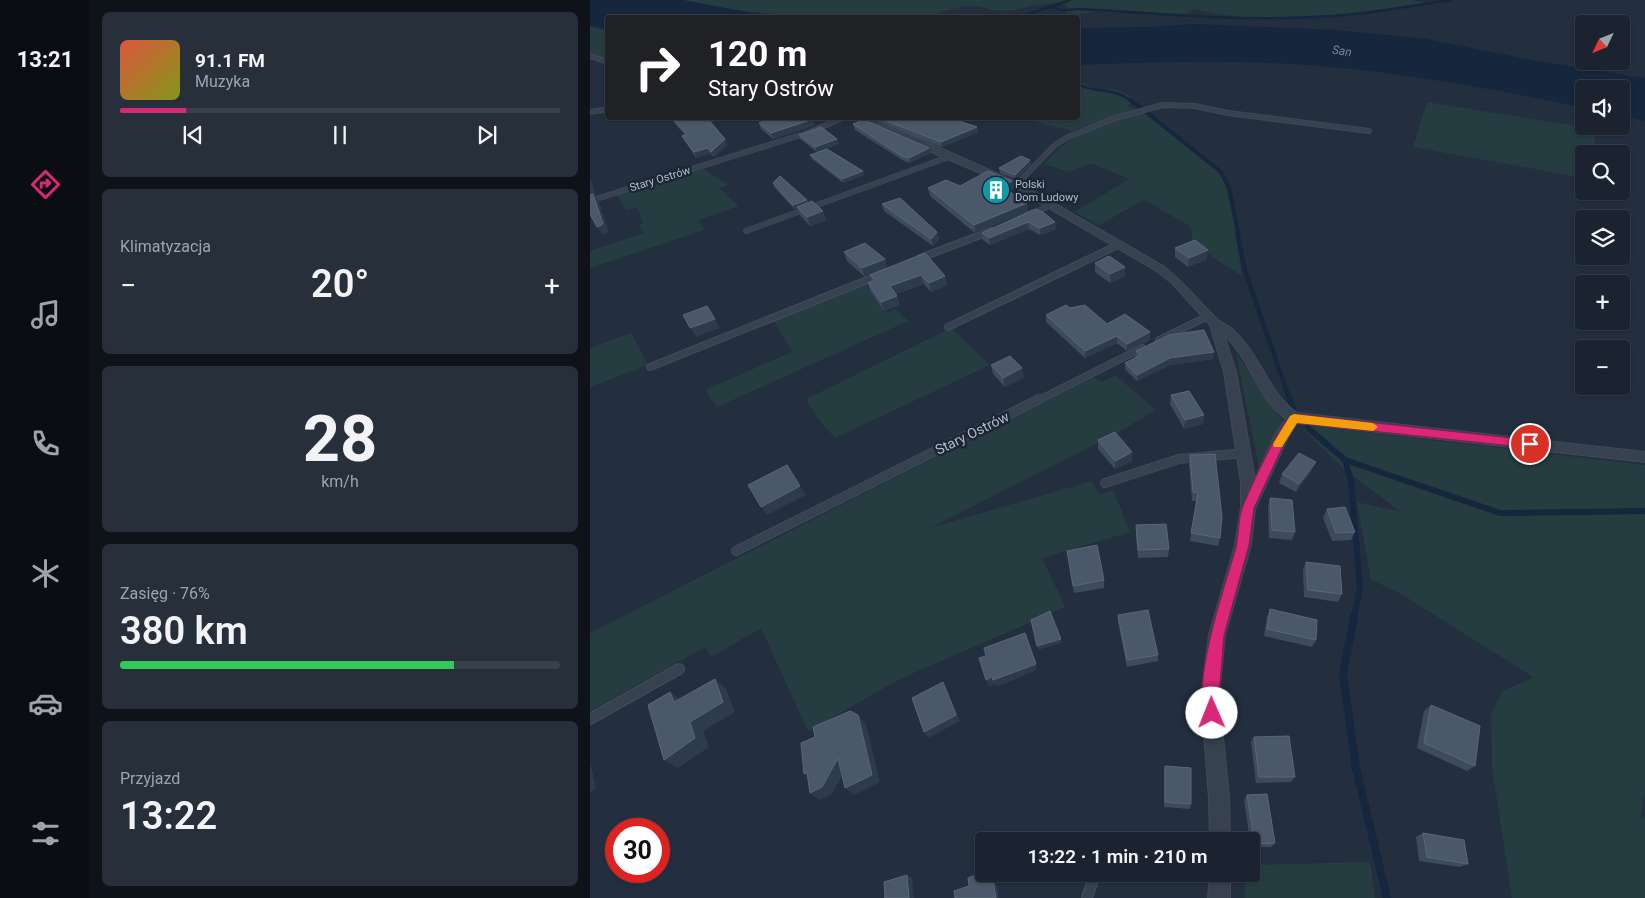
<!DOCTYPE html>
<html lang="pl">
<meta charset="utf-8">
<style>
body{margin:0;font-family:Roboto,sans-serif;background:#272f3b;color:#f1f3f6;height:100vh;display:flex;flex-direction:column;font-size:19px;white-space:nowrap}
*{box-sizing:border-box;margin:0}
p{font-size:16px;color:#9fa4aa}
.icon{flex:none;width:28px;height:28px;fill:none;stroke:currentColor;stroke-width:2;stroke-linecap:round;stroke-linejoin:round}
.map{position:relative;flex:1;overflow:hidden}
.sheet{display:flex;flex-direction:column;gap:12px;padding:12px;background:#0e131a;width:500px}
.sheet>*{flex:none}
.guide{position:absolute;left:15px;top:15px;width:475px;height:105px;border-radius:5px;box-shadow:0 1px 4px #0004,0 0 0 1px #38404b;background:#202124;color:#fff;overflow:hidden}
.needle{width:32px;rotate:227deg}
.controls{position:absolute;left:985px;top:15px;display:grid;gap:10px}
.controls a{display:grid;place-items:center;width:55px;height:55px;border-radius:5px;background:#1a232f;box-shadow:0 1px 4px #0004,0 0 0 1px #38404b;font-size:25px}
.speed{position:absolute;left:15px;top:818px;display:flex;gap:10px;font-size:25px;font-weight:700;text-align:center}
.speed>*{display:grid;place-content:center;width:65px;height:65px;border-radius:50%;background:#1a232f;box-shadow:0 1px 4px #0004,0 0 0 1px #38404b;line-height:1}
.speed .limit{border:8px solid #d22;background:#fff;color:#111}
.pin{position:absolute;display:grid;place-items:center;width:42px;height:42px;color:#fff;margin:-21px;border:2px solid #fff;border-radius:50%;box-shadow:0 1px 5px #0007}
.me{position:absolute;width:55px;margin:-28px;rotate:359deg;stroke-linejoin:round;filter:drop-shadow(0 0 4px #0008)}
.turn{display:flex;align-items:center;gap:18px;height:105px;padding:0 20px;font-size:22px}
.turn .icon{width:65px;height:65px;stroke-width:2.5}
.turn b{display:block;font-size:35px;line-height:42px}
.big{font-size:38px;font-weight:600;line-height:1.1}
.sheet .card{flex:1;display:flex;flex-direction:column;justify-content:center;gap:8px;min-width:0;padding:0 18px;border-radius:8px;background:#272f3b}
.sheet .dial{align-items:center;gap:0}
.dial b{font-size:65px;line-height:1}
.song{display:flex;align-items:center;gap:15px}
.cover{width:60px;height:60px;border-radius:8px;background:linear-gradient(135deg,hsl(10 70% 55%),hsl(70 70% 35%))}
.played{height:5px;border-radius:2px;background:linear-gradient(90deg,#db2777 15%,#38404b 15%)}
.keys{display:flex;justify-content:space-around;direction:ltr}
.heat{display:flex;justify-content:space-between;align-items:center;font-size:28px;direction:ltr}
.charge{height:8px;border-radius:4px;background:linear-gradient(90deg,#34c759 76%,#38404b 0)}
.trip{position:absolute;left:385px;top:832px;width:285px;height:50px;border-radius:5px;background:#1a232f;box-shadow:0 1px 4px #0004,0 0 0 1px #38404b;font-weight:600;line-height:50px;text-align:center}
main{display:flex;flex:1;min-height:0}
.tabs{display:flex;flex-direction:column;width:90px;justify-content:space-around;align-items:center;background:#0a0e13;color:#9fa4aa}
.tabs .icon{width:35px;height:35px}
.tabs .current{color:#db2777}
.tabs b{font-size:22px;color:#f1f3f6}
.map>svg:first-child{display:block}
.green{fill:#253d40}
.water{fill:#16263d}
.lines{fill:none;stroke-linecap:round;stroke-linejoin:round}
.stream-far4{stroke:#16263d;stroke-width:2.5}
.stream-far3{stroke:#16263d;stroke-width:4}
.stream-far2{stroke:#16263d;stroke-width:4.5}
.stream-far1{stroke:#16263d;stroke-width:6}
.stream{stroke:#16263d;stroke-width:8}
.service-far3-casing{stroke:#404a58;stroke-width:6}
.service-far2-casing{stroke:#404a58;stroke-width:8}
.service-far1-casing{stroke:#404a58;stroke-width:10}
.service-casing{stroke:#404a58;stroke-width:12}
.minor-casing{stroke:#404a58;stroke-width:2}
.service-far3{stroke:#37414f;stroke-width:4.5}
.service-far2{stroke:#37414f;stroke-width:5.5}
.service-far1{stroke:#37414f;stroke-width:8}
.service{stroke:#37414f;stroke-width:9}
.minor{fill:#37414f;fill-rule:evenodd}
.wall{fill:#3e4b5d}
.shaded-wall{fill:#2e3b4c}
.building{fill:#4a5869;stroke:#5b6778}
.route{fill:#db2777;stroke:#8e194d}
.slow{fill:#f59e0b}
.labels{text-anchor:middle;dominant-baseline:central;stroke-width:5;stroke-linejoin:round;paint-order:stroke}
.far-street-label{font-size:11px;fill:#b3bcca;stroke:#1c2634}
.far-poi-label{font-size:11px;fill:#b3bcca;stroke:#1c2634;text-anchor:start}
.far-water-label{font-size:12px;font-style:italic;fill:#6b86aa;stroke:#1c2634}
.street-label{font-size:14px;fill:#b3bcca;stroke:#1c2634}
</style>
<main>
<nav class="tabs">
<b>13:21</b>
<svg class="icon current" aria-label="directions" viewBox="0 0 24 24"><path d="M12 3l9 9-9 9-9-9zM9 14v-3h6M13 9l2 2-2 2"/></svg>
<svg class="icon" aria-label="music" viewBox="0 0 24 24"><path d="M9 18V5l10-2v13"/><circle cx="6" cy="18" r="3"/><circle cx="16" cy="16" r="3"/></svg>
<svg class="icon" aria-label="phone" viewBox="0 0 24 24"><path d="M5 4h4l2 5-3 2q2 4 5 5l2-3 5 2v4C11 20 4 13 5 4z"/></svg>
<svg class="icon" aria-label="climate" viewBox="0 0 24 24"><path d="M12 3v18M4 7l16 10M4 17L20 7"/></svg>
<svg class="icon" aria-label="car" viewBox="0 0 24 24"><path d="M5 17H2v-5l4-1 3-4h7l3 4 3 1v5h-3M9 17h6M6 11h13"/><circle cx="7" cy="17" r="2"/><circle cx="17" cy="17" r="2"/></svg>
<svg class="icon" aria-label="filters" viewBox="0 0 24 24"><path d="M4 7h16M4 17h16"/><circle cx="9" cy="7" r="2"/><circle cx="15" cy="17" r="2"/></svg>
</nav>
<section class="sheet">
<div class="card">
<div class="song"><i class="cover"></i><div><b>91.1 FM</b><p>Muzyka</p></div></div>
<div class="played"></div>
<div class="keys"><svg class="icon" aria-label="previous" viewBox="0 0 24 24"><path d="M18 5L8 12l10 7zM5 5v14"/></svg><svg class="icon" aria-label="pause" viewBox="0 0 24 24"><path d="M8 5v14M16 5v14"/></svg><svg class="icon" aria-label="next" viewBox="0 0 24 24"><path d="M6 5l10 7-10 7zM19 5v14"/></svg></div>
</div>
<div class="card"><p>Klimatyzacja</p>
<div class="heat"><a>−</a><b class="big">20°</b><a>+</a></div>
</div>
<div class="card dial"><b>28</b><p>km/h</p></div>
<div class="card"><p>Zasięg · 76%</p><b class="big">380 km</b><div class="charge"></div></div>
<div class="card"><p>Przyjazd</p><b class="big">13:22</b></div>
</section>
<div class="map">
<svg width="1055" height="898" viewBox="0 0 1055 898">
<rect width="100%" height="100%" fill="#232f3f"/>
<g class="green">
<path d="M93,0H821L837,3C761,14 680,28 604,9L595,15L508,11L478,17L476,5C449,0 439,9 413,11C401,11 389,4 376,6C360,8 344,17 328,17C249,21 170,17 93,0Z"/>
<polygon points="0,26 17,30 17,59 0,53"/>
<polygon points="488,81 511,91 525,89 533,92 547,101 538,105 544,109 482,131 430,118 488,118"/>
<polygon points="837,102 1004,129 1006,154 994,154 994,178 823,147"/>
<path d="M550,111C573,128 611,150 629,172C642,189 648,253 652,276L603,244L600,226L554,200L509,225L485,212L539,179L501,163L479,172L454,164L471,147L488,135Z"/>
<polygon points="113,168 138,185 129,188 149,206 108,220 114,230 0,268 0,251 55,233 48,225 53,223 47,207 36,210 27,194"/>
<polygon points="276,283 296,313 306,309 318,321 127,407 115,390 202,352 184,321"/>
<polygon points="361,328 400,365 245,438 228,419 216,399"/>
<polygon points="41,333 58,365 0,387 0,348"/>
<polygon points="646,353 693,422 669,467"/>
<polygon points="525,375 566,410 529,432 340,528 502,481 509,495 523,490 540,532 452,558 475,607 310,679 218,731 171,628 122,657 115,647 0,711 0,633 503,377 512,382"/>
<polygon points="722,426 1055,465 1055,794 1050,816 1055,819 1055,898 922,898 902,768 901,714 912,692 943,677 808,592 781,580 767,502 811,512 754,469 713,429"/>
<polygon points="780,862 785,898 655,898 655,874 661,874 661,865"/>
</g>
<g class="water">
<polygon points="0,0 93,0 161,13 219,17 18,18 17,30 0,26"/>
<path d="M603,24L747,30L836,39L941,60L1055,78V121L1031,116V89H994V108C901,88 798,70 704,64C632,60 560,62 488,65V28L559,27Z"/>
</g>
<g class="lines">
<g class="stream-far4">
<path d="M460,7L473,10L492,9C569,14 647,21 724,17C770,15 815,7 860,0"/>
<polyline points="427,18 480,0"/>
<path d="M488,84C507,95 524,86 542,102"/>
</g>
<polyline class="stream-far3" points="541,100 631,172 639,188 648,232"/>
<polyline class="stream-far2" points="647,231 655,271 700,401"/>
<g class="stream-far1">
<polyline points="700,399 704,412"/>
<polyline points="718,428 755,460 910,513 1055,511"/>
<polyline points="755,460 761,481 770,587 764,618"/>
</g>
<polyline class="stream" points="764,617 753,674 766,768 797,898"/>
<defs>
<g id="service-far3">
<polyline points="0,112 18,109"/>
<polyline points="426,185 465,145 478,137 525,118 573,105 605,106 638,113 779,131"/>
<polyline points="0,201 220,132 252,118"/>
<polyline points="441,214 462,205"/>
<polyline points="156,231 361,156"/>
<polyline points="398,232 401,231"/>
</g>
<g id="service-far2">
<polyline points="330,258 401,231"/>
<polyline points="358,327 528,245"/>
<polyline points="569,340 618,316"/>
<polyline points="60,367 287,276"/>
<polyline points="447,401 552,348"/>
</g>
<g id="service-far1">
<polyline points="515,483 589,459 654,453"/>
<polyline points="146,551 449,399"/>
</g>
<g id="service">
<polyline points="0,719 89,669"/>
<polyline points="497,898 505,874"/>
</g>
<g id="minor">
<polygon points="0,54 18,60 18,64 0,58"/>
<path d="M262,118H272L325,137L429,183L573,266C594,282 609,302 628,320C633,324 640,326 644,331C670,354 678,393 707,413L1055,452V462L707,423L698,437L665,509L661,545L635,635L629,696L639,798L640,841H620L619,798L611,696L619,635L645,545L651,508V482L634,372L620,325L582,283L565,270L423,187ZM634,335C660,358 668,399 696,419L685,435L665,479L646,372Z"/>
<polygon points="620,874 640,874 640,898 618,898"/>
</g>
</defs>
<use href="#service-far3" class="service-far3-casing"/>
<use href="#service-far2" class="service-far2-casing"/>
<use href="#service-far1" class="service-far1-casing"/>
<use href="#service" class="service-casing"/>
<use href="#minor" class="minor-casing"/>
<use href="#service-far3" class="service-far3"/>
<use href="#service-far2" class="service-far2"/>
<use href="#service-far1" class="service-far1"/>
<use href="#service" class="service"/>
<use href="#minor" class="minor"/>
</g>
<g class="wall">
<polygon points="80,118 137,118 121,122 135,139 137,145 124,157 120,153 106,158 95,141 92,136 95,135"/>
<polygon points="285,118 360,118 388,132 352,147 286,121"/>
<polygon points="169,123 225,125 183,139 171,129"/>
<polygon points="263,124 340,153 320,163 314,161 265,130"/>
<polygon points="209,135 247,139 249,144 227,152 210,139"/>
<polygon points="220,155 273,171 274,175 253,183 222,159"/>
<polygon points="440,160 441,164 426,179 410,173 409,168"/>
<polygon points="183,183 217,200 218,203 236,220 220,226 210,215 207,208 204,209 185,188"/>
<polygon points="370,186 423,189 419,191 438,211 385,233 340,196 338,188"/>
<polygon points="292,204 347,232 349,239 343,246 294,211"/>
<polygon points="445,209 466,229 450,235 439,229 400,245 393,240 392,233"/>
<polygon points="585,248 617,259 598,267 585,257"/>
<polygon points="254,252 295,259 297,268 355,276 357,285 341,292 334,284 306,294 310,305 294,311 281,292 278,283 282,281 280,275 275,277 257,261"/>
<polygon points="505,263 535,276 520,283 505,272"/>
<polygon points="480,308 517,324 560,340 537,351 527,343 495,358 456,322 456,315"/>
<polygon points="546,351 623,359 580,365 547,381 535,369 535,363 545,358"/>
<polygon points="401,365 434,377 415,387 403,374"/>
<polygon points="581,395 614,415 613,424 594,429 580,404"/>
<polygon points="508,440 542,461 525,469 508,449"/>
<polygon points="600,455 630,538 628,546 600,541 606,501 602,501 599,464"/>
<polygon points="722,470 706,492 689,483 692,474"/>
<polygon points="680,498 705,532 702,540 679,538 678,507"/>
<polygon points="737,509 765,532 761,540 742,541 733,518"/>
<polygon points="546,525 579,549 578,557 548,558 546,533"/>
<polygon points="477,551 514,580 514,588 484,593"/>
<polygon points="716,562 752,594 748,602 714,597 713,570"/>
<polygon points="680,609 726,640 722,647 674,636 677,617"/>
<polygon points="528,615 568,655 568,661 537,667 528,622"/>
<polygon points="841,705 885,766 877,771 827,748 834,711"/>
<polygon points="664,737 705,777 701,782 666,783 661,742"/>
<polygon points="575,766 601,804 600,809 574,807 574,771"/>
<polygon points="657,795 685,843 681,847 661,847 661,841 660,841 654,800"/>
<polygon points="833,833 878,864 870,867 829,861 826,837"/>
</g>
<g class="shaded-wall">
<polygon points="117,118 137,118 119,123"/>
<polygon points="223,119 225,125 183,139 181,133"/>
<polygon points="387,127 388,132 352,147 351,142"/>
<polygon points="135,139 137,145 124,157 121,152"/>
<polygon points="247,139 249,144 227,152 225,147"/>
<polygon points="118,148 120,153 106,158 104,152"/>
<polygon points="339,148 340,153 320,163 319,158"/>
<polygon points="440,160 441,164 426,179 425,175"/>
<polygon points="273,171 274,175 253,183 252,179"/>
<polygon points="0,178 6,195 4,195 9,202 19,232 13,235 7,227 0,197"/>
<polygon points="422,181 423,189 413,195 412,187"/>
<polygon points="217,200 218,204 204,209 203,205"/>
<polygon points="437,203 438,211 385,233 384,225"/>
<polygon points="233,211 236,220 220,226 217,217"/>
<polygon points="438,222 439,229 400,245 399,238"/>
<polygon points="465,222 466,229 450,235 450,228"/>
<polygon points="347,232 349,239 343,246 341,239"/>
<polygon points="618,250 617,259 598,267 599,258"/>
<polygon points="295,259 297,268 275,277 272,268"/>
<polygon points="535,267 535,276 520,283 520,274"/>
<polygon points="331,275 334,284 303,295 300,286"/>
<polygon points="355,276 357,285 341,292 339,283"/>
<polygon points="307,296 310,305 294,311 291,302"/>
<polygon points="125,319 130,328 106,337 100,328"/>
<polygon points="560,332 560,340 537,351 537,344"/>
<polygon points="527,336 527,343 495,358 495,351"/>
<polygon points="624,352 623,359 580,365 547,381 547,375 580,358"/>
<polygon points="432,368 434,377 415,387 413,378"/>
<polygon points="614,415 613,424 594,429 595,420"/>
<polygon points="542,452 542,461 525,469 525,461"/>
<polygon points="726,462 722,470 706,492 709,484"/>
<polygon points="210,486 216,495 177,515 171,507"/>
<polygon points="471,639 471,643 448,650 447,646"/>
<polygon points="446,664 447,670 406,687 405,684 399,687 396,680"/>
<polygon points="125,679 136,689 145,712 113,731 119,747 88,768 74,760 100,722"/>
<polygon points="353,682 357,689 370,721 338,738 334,732"/>
<polygon points="80,692 94,702 84,702"/>
<polygon points="268,715 276,724 290,782 264,795 255,788"/>
<polygon points="248,758 257,766 242,794 230,800 220,793"/>
<polygon points="0,762 6,788 0,792"/>
<polygon points="402,874 405,874 409,898 406,898"/>
<polygon points="317,875 322,878 324,898 319,898"/>
</g>
<g class="building">
<polygon points="82,118 117,118 135,139 121,152 118,148 104,152 92,136 97,134"/>
<polygon points="182,118 221,118 223,119 181,133 169,123"/>
<polygon points="289,118 360,118 387,127 351,142"/>
<polygon points="274,120 339,148 319,158 312,156 263,124"/>
<polygon points="231,127 247,139 225,147 209,135"/>
<polygon points="237,149 273,171 252,179 220,155"/>
<polygon points="431,156 440,160 425,175 409,168"/>
<polygon points="398,171 422,181 412,187 437,203 384,225 338,188 356,180 370,186"/>
<polygon points="190,176 217,200 203,205 183,183"/>
<polygon points="3,194 13,224 7,227 0,214 0,195"/>
<polygon points="310,198 347,232 341,239 292,204"/>
<polygon points="222,201 233,211 217,217 207,207"/>
<polygon points="445,209 453,212 465,222 450,228 438,222 399,238 392,233"/>
<polygon points="605,240 618,250 599,258 585,248"/>
<polygon points="275,243 295,259 272,268 254,252"/>
<polygon points="335,253 355,276 339,283 331,275 300,286 307,296 291,302 278,283 285,280 280,275"/>
<polygon points="519,256 535,267 520,274 505,263"/>
<polygon points="476,305 480,308 495,305 517,324 535,314 560,332 537,344 527,336 495,351 456,315"/>
<polygon points="117,306 125,319 100,328 93,315"/>
<polygon points="614,330 624,352 580,358 547,375 535,363 551,355 546,351 579,335"/>
<polygon points="420,356 432,368 413,378 401,365"/>
<polygon points="599,391 614,415 595,420 581,395"/>
<polygon points="525,432 542,452 525,461 508,440"/>
<polygon points="709,453 726,462 709,484 692,474"/>
<polygon points="625,454 632,517 630,538 601,533 608,493 603,492 600,455"/>
<polygon points="197,465 210,486 171,507 158,485"/>
<polygon points="680,498 702,500 705,532 682,530"/>
<polygon points="755,507 765,532 746,533 737,509"/>
<polygon points="576,524 579,549 548,550 546,525"/>
<polygon points="507,545 514,580 483,586 477,551"/>
<polygon points="716,562 750,566 752,594 718,590"/>
<polygon points="680,609 727,620 726,640 677,629"/>
<polygon points="558,610 568,655 537,660 528,615"/>
<polygon points="460,611 471,639 447,646 441,620"/>
<polygon points="435,633 446,664 403,680 402,677 396,680 389,658 396,656 394,648"/>
<polygon points="125,679 133,702 100,722 105,738 74,760 58,705 80,692 84,702"/>
<polygon points="353,682 366,715 334,732 322,698"/>
<polygon points="841,705 890,726 885,766 834,743"/>
<polygon points="260,711 268,715 282,775 255,788 248,758 232,787 220,793 217,773 214,774 211,743 225,737 223,727"/>
<polygon points="699,736 705,777 669,777 664,737"/>
<polygon points="575,766 601,768 601,804 575,802"/>
<polygon points="677,794 685,843 665,844 657,795"/>
<polygon points="833,833 874,840 878,864 837,857"/>
<polygon points="394,872 394,874 402,874 406,898 365,898 364,891 379,886 378,878"/>
<polygon points="317,875 319,898 294,898 295,898 294,882"/>
</g>
<path class="route" d="M704,414L940,440L945,444L940,448L707,423L697,437L664,508L659,545L634,635L627,718L622,720L616,718C601,682 635,586 646,548C649,534 648,519 653,506C659,491 692,418 704,414Z"/>
<polygon class="slow" points="704,414 783,423 788,427 783,431 707,423 692,447 684,447 683,444 700,416"/>
<defs>
<symbol id="building-disc" viewBox="-11 -11 22 22"><circle r="9.5" fill="#0f9aa8" stroke="#1c2634"/><path d="M-4-6H4V6H1V3H-1V6H-4ZM-2.5-4.3h1.7v1.8h-1.7ZM.8-4.3h1.7v1.8H.8ZM-2.5-1h1.7V.8h-1.7ZM.8-1h1.7V.8H.8Z" fill="#fff"/></symbol>
</defs>
<g fill-rule="evenodd">
<use href="#building-disc" x="390" y="174" width="32" height="32"/>
</g>
<g class="labels">
<g class="far-street-label">
<text transform="translate(70 179) rotate(-17)">Stary Ostrów</text>
</g>
<g class="far-poi-label">
<text x="425" y="184">Polski<tspan x="425" dy="13">Dom Ludowy</tspan></text>
</g>
<g class="far-water-label">
<text transform="translate(752 51) rotate(8)">San</text>
</g>
<g class="street-label">
<text transform="translate(382 433) rotate(-26)">Stary Ostrów</text>
</g>
</g>
</svg>
<div class="controls">
<a><svg class="needle" viewBox="-14 -14 28 28"><path d="M0-13l5 13h-10z" fill="#e53935"/><path d="M0 13l5-13h-10z" fill="#9fa4aa"/></svg></a>
<a><svg class="icon" aria-label="sound" viewBox="0 0 24 24"><path d="M4 9h4l5-4v14l-5-4H4zM17 9q2 3 0 6"/></svg></a>
<a><svg class="icon" aria-label="search" viewBox="0 0 24 24"><circle cx="10" cy="10" r="6"/><path d="M15 15l6 6"/></svg></a>
<a><svg class="icon" aria-label="layers" viewBox="0 0 24 24"><path d="M12 4l9 5-9 5-9-5zM3 14l9 5 9-5"/></svg></a>
<a>+</a>
<a>−</a>
</div>
<div class="speed"><div class="limit">30</div></div>
<div class="pin" style="left:940px;top:444px;background:#d93025"><svg class="icon" aria-label="arrive" viewBox="0 0 24 24"><path d="M6 21V4h12l-3 4 3 4H6"/></svg></div>
<svg class="me" style="left:622px;top:713px" viewBox="-20 -20 40 40"><circle r="19" fill="#fff"/><path d="M0-13L10 11 0 6-10 11z" fill="#db2777"/></svg>
<div class="trip">13:22 · 1 min · 210 m</div>
<div class="guide">
<div class="turn"><svg class="icon" aria-label="right" viewBox="0 0 24 24"><path d="M7 20v-9h11M14 6l5 5-5 5"/></svg><div><b>120 m</b>Stary Ostrów</div></div>
</div>
</div>
</main>
